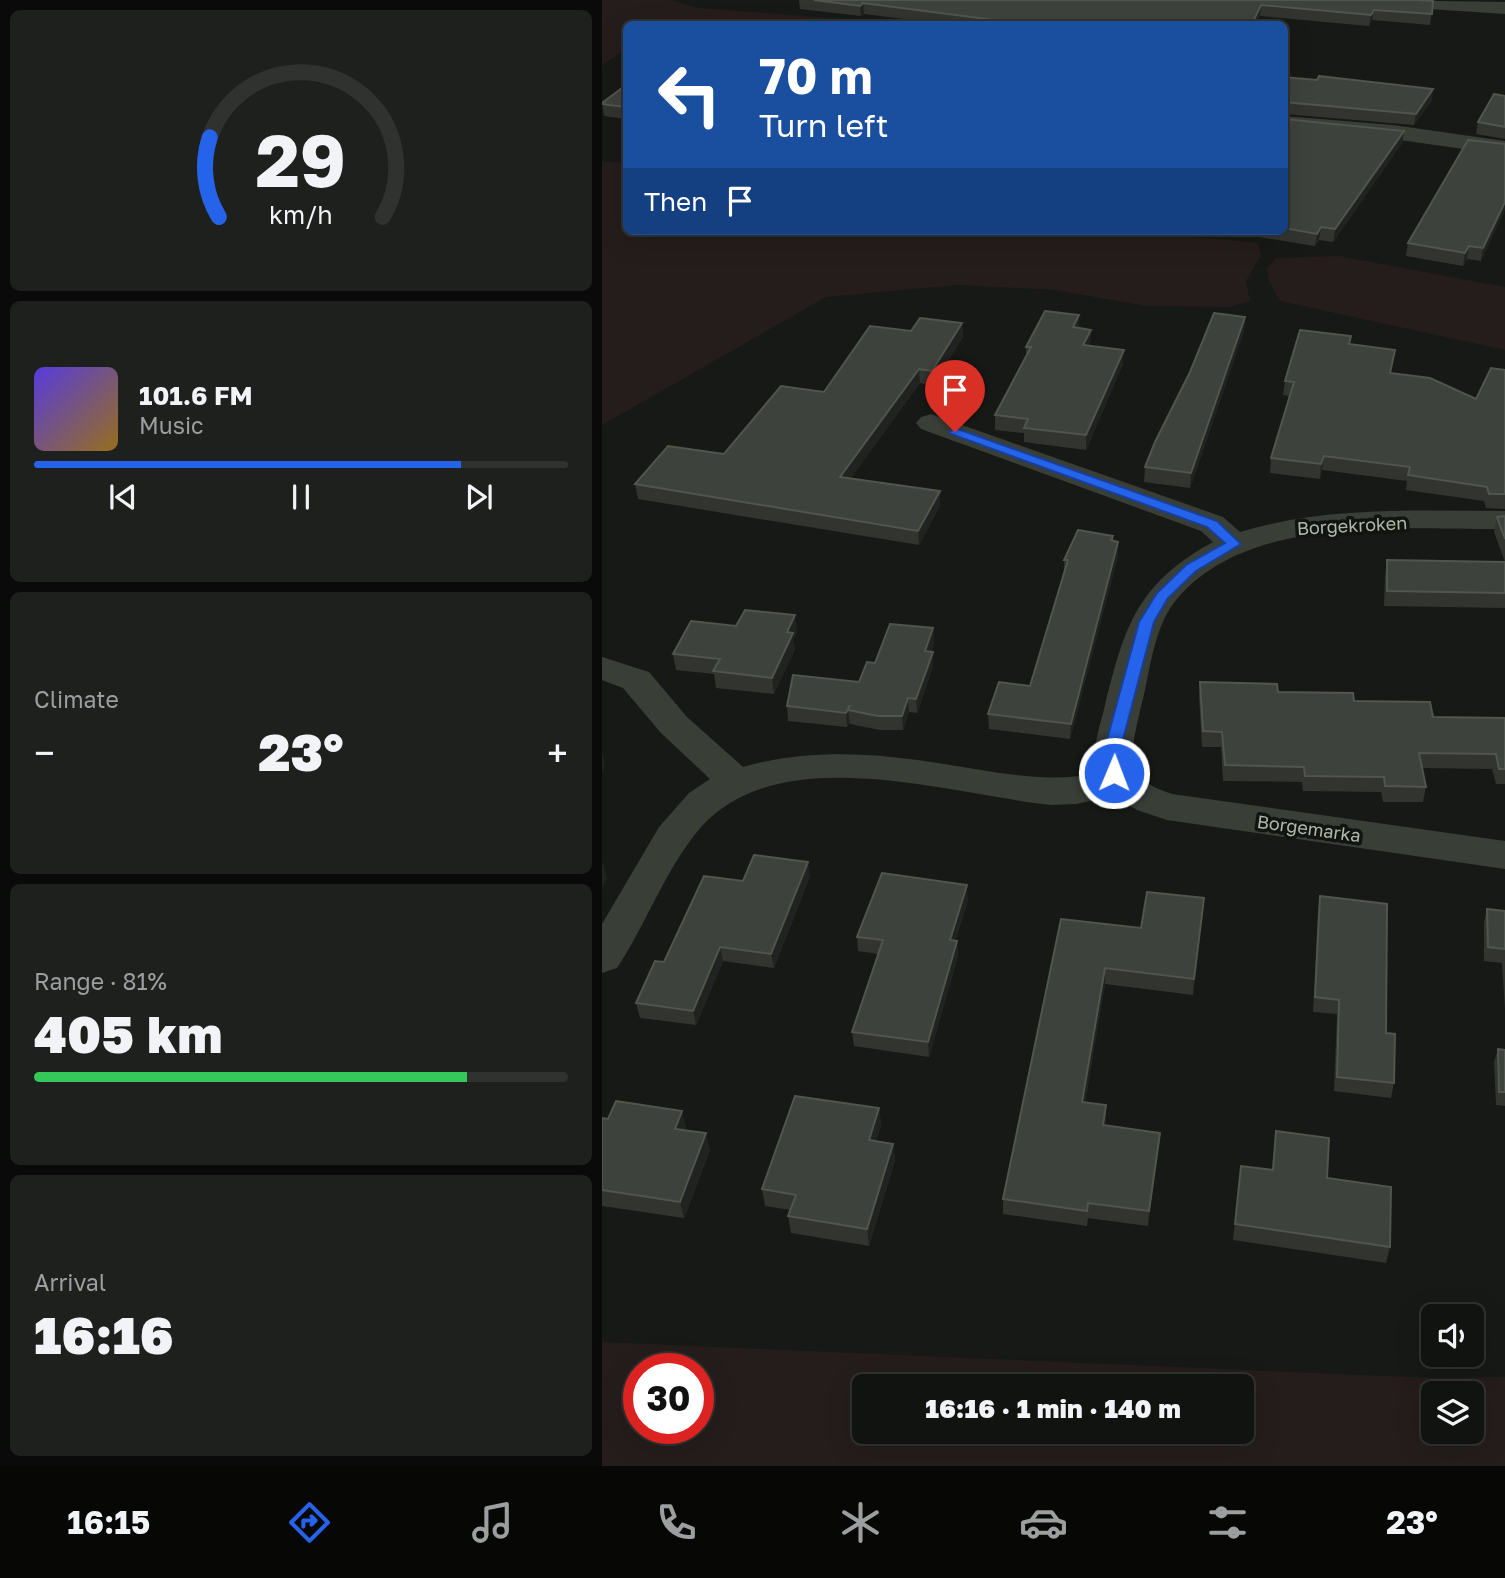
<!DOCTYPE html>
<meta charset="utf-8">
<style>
body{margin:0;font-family:"Golos Text",sans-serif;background:#1e201e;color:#f1f3f6;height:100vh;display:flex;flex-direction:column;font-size:26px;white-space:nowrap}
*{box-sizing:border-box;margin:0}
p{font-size:23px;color:#9c9e9f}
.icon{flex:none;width:38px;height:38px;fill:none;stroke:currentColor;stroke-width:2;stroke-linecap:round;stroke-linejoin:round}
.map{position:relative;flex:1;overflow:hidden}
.details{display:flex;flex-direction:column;gap:10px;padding:10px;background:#090a09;width:602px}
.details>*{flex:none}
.banner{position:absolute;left:21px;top:21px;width:665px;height:214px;border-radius:10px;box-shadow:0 7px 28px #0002,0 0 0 2px #303230;background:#1a4fa0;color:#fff;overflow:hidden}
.controls{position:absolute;left:819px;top:1304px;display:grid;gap:14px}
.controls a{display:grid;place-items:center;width:63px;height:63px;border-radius:10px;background:#111310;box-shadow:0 7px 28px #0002,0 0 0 2px #303230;font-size:35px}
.speed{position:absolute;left:21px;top:1353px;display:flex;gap:14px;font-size:35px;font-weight:700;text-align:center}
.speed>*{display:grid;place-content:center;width:91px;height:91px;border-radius:50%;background:#111310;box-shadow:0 7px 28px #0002,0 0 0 2px #303230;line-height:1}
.speed .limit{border:10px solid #d22;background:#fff;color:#111}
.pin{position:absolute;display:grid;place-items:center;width:60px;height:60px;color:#fff;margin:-72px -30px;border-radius:50% 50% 50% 0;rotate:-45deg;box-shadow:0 0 7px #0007}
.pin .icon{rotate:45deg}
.me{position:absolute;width:77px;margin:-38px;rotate:1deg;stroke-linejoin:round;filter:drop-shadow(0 0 5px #0008)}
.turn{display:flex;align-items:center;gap:24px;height:147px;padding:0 21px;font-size:32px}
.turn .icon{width:91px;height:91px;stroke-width:2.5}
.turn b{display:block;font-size:49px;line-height:60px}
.then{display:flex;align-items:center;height:66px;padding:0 21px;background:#0003;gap:14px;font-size:26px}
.big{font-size:52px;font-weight:800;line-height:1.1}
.details .tile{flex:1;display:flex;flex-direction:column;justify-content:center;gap:10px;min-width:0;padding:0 24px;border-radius:10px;background:#1e201e}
.details .dial{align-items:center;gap:0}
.dial svg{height:182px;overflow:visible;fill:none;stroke:#303230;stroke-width:7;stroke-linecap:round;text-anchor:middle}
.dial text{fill:#f1f3f6;stroke:none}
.song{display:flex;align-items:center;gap:21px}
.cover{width:84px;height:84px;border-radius:10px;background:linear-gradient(135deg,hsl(250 70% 55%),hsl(40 70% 35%))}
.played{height:7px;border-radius:4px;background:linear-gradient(90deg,#2563eb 80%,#303230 80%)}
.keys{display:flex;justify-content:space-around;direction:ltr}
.heat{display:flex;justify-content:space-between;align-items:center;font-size:38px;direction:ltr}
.charge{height:10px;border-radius:5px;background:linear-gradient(90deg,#34c759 81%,#303230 0)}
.trip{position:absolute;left:250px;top:1374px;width:402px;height:70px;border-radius:10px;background:#111310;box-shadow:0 7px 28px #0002,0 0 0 2px #303230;font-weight:800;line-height:70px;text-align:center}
.tabs{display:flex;height:112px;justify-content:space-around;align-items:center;background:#070806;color:#9c9e9f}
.tabs .icon{width:49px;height:49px}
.tabs .selected{color:#2563eb}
.tabs b{font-size:32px;color:#f1f3f6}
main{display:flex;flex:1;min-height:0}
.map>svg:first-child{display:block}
.green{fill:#241d1c;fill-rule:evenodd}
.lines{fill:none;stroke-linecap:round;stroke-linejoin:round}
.minor{fill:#393e37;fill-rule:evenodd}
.wall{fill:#31342f}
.shaded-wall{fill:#212320}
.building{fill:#3e423c;stroke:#50554d;stroke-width:2}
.route{fill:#2563eb;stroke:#184099;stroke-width:2}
.labels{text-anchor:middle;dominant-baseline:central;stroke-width:7;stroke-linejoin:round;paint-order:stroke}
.street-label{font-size:18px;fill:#afb9a8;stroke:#121411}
</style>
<main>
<section class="details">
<div class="tile dial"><svg viewBox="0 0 100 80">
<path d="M14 69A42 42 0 1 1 86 69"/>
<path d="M14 69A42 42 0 0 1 10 34" stroke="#2563eb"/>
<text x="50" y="56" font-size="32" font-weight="700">29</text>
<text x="50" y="72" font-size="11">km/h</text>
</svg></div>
<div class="tile">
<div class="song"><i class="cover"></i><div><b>101.6 FM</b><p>Music</p></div></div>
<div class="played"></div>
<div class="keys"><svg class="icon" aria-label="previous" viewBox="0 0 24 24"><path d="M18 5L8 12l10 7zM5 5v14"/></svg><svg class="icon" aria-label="pause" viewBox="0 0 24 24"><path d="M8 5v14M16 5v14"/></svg><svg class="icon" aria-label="next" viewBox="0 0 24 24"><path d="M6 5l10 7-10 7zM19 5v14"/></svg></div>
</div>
<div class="tile"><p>Climate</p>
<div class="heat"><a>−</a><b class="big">23°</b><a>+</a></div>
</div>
<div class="tile"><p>Range · 81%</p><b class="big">405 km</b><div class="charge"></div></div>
<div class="tile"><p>Arrival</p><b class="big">16:16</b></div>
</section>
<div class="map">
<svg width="903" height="1466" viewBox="0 0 903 1466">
<rect width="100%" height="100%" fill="#171916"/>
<g class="green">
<polygon points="0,0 67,0 97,8 311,24 24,24 24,48 0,66"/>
<path d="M0,161L24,163V231H352C394,234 435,232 477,232C537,232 597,237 656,243L659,255L644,281L648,301L627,307L544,306L453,290L355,285L224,297L0,425Z"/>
<polygon points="737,256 903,287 903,350 678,301 667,281 665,268 674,258"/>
<path d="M0,1342L831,1378L903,1377V1466H0ZM96,1368V1428H37V1368ZM262,1386H640V1432H262ZM831,1393H870V1432H831Z"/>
</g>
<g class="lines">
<g class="minor">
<polygon points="772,0 903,2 903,14 781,6"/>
<polygon points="682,116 791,125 903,141 903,155 791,139 682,129"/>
<path d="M329,414L621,517L638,532C724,506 814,511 903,511V529C801,530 641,512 571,604C554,627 549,662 543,690C538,713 531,735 530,758C533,780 550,787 570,794L903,841V869L565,820L535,810L511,796L474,804L449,805C347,794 179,739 100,826C64,867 45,923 15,968L0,973V924L57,827L87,793L108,779L59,733L21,688L0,680V657L47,672L85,717L141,767C208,748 274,753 342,764C394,772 444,784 496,773C488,751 498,727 503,705C523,625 535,584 611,542L599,531L319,429L314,423L319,417Z"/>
</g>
</g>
<g class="wall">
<polygon points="197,0 814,0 831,1 828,25 770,20 767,26 658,16 655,24 342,24 262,14 259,16 198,9"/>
<polygon points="682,77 830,100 812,125 682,114"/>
<polygon points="24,85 24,119 2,116 0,103"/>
<polygon points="903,96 903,139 874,134 876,122"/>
<polygon points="682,119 802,131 800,143 731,242 717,240 713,246 619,231 682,231"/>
<polygon points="903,144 879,261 865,259 861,266 804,256 806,243"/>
<polygon points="477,315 477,328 489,330 487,345 521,364 484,450 422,442 422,433 393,430 393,415 424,357 424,347"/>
<polygon points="643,317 642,331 588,488 542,482 543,467 588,372"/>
<polygon points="360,323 361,337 331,385 318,383 248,479 338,506 317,545 36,499 33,484 122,454 222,392 309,331"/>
<polygon points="749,336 748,344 789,373 874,399 903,370 903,509 884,508 882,501 804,490 805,481 720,470 718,479 668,473 669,458 688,396 681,395 683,381"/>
<polygon points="903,516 903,608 782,606 783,576 785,560 903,562 892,532 895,517"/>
<polygon points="511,536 511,541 516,542 516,556 468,739 387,729 386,714 428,686 462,573 462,560"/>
<polygon points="331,628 332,642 329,652 331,666 315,713 307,712 301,730 278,730 248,724 248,723 245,727 186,721 185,706 257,682 273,663"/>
<polygon points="195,632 191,640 193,649 172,694 114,688 112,674 74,670 71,654"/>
<polygon points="598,682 752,701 831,717 903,718 903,784 894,784 890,769 820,768 824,787 821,802 781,802 779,792 701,791 700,782 621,781 619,747 600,747 597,697"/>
<polygon points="208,876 172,968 121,961 94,1025 38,1018 34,1003 62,962 141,881"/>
<polygon points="718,896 784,1033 792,1083 789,1098 732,1091 735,1014 711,1012 716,911"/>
<polygon points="602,898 591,995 503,984 483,1102 504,1105 503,1125 556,1149 546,1226 486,1218 485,1226 401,1214 401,1199 459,919 539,928"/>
<polygon points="366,900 353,941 355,941 356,956 327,1057 252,1046 250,1032 276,954 256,951 255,937"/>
<polygon points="885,909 903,911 903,1009 900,963 882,961 882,922"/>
<polygon points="896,1049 903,1050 903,1106 894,1105 892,1062"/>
<polygon points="277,1108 279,1125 274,1141 291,1144 293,1160 267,1246 189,1233 186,1216 188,1210 163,1206 160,1189"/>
<polygon points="0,1118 84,1127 83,1130 108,1150 82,1218 0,1206"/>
<polygon points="674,1131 725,1178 788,1247 784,1263 631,1240 639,1166 670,1170"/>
</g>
<g class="shaded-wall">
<polygon points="261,3 262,14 259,16 258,6"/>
<polygon points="659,5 658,16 655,24 650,24"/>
<polygon points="772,10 770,20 767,26 769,15"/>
<polygon points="831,89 830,100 812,125 814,114"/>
<polygon points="802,131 800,143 731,242 733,229"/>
<polygon points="903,202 903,210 879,261 881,248"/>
<polygon points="719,227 717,240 713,246 715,234"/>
<polygon points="867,246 865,259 861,266 863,253"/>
<polygon points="477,315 477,330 471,327"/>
<polygon points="643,317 642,331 588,488 589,473"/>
<polygon points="360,323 361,337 331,385 330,371"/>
<polygon points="489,330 488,344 481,359 481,345"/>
<polygon points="522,350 521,364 484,450 484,435"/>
<polygon points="317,369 318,383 239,492 238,477"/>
<polygon points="722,456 720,470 718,479 719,464"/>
<polygon points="338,491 338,506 317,545 316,531"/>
<polygon points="516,542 516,556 468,739 469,724"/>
<polygon points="193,615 195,632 191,640 193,649 172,694 170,678 185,632"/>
<polygon points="331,628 332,642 324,665 323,651"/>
<polygon points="331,652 331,666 315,713 314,699"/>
<polygon points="306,698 307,712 301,730 300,716"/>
<polygon points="248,705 246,710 248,723 245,727 244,713"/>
<polygon points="0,751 3,766 0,772"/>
<polygon points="1,862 5,878 0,889 0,864"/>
<polygon points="206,862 208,876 172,968 169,954"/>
<polygon points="365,885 366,900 348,955 348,940"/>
<polygon points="602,898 601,914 591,995 592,979"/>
<polygon points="355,941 356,956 327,1057 326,1042"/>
<polygon points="118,947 121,961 94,1025 91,1011"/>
<polygon points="503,968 503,984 480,1118 480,1102"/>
<polygon points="504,1105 504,1121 500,1141 501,1125"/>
<polygon points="277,1108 279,1125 269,1157 267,1140"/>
<polygon points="80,1111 84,1127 77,1145 73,1129"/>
<polygon points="104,1133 108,1150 82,1218 78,1202"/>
<polygon points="558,1133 556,1149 546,1226 547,1211"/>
<polygon points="291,1144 293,1160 267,1246 265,1229"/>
</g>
<g class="building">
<polygon points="212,0 814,0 831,1 830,14 772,10 769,15 659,5 650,24 396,24 400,21 261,3 258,6"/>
<polygon points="717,76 831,89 814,114 682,102 682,77 715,80"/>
<polygon points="24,85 24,107 0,104 0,103"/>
<polygon points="892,94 903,96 903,127 876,122"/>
<polygon points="682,119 802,131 733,229 719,227 715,234 682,228"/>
<polygon points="866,140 903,144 903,202 881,248 867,246 863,253 806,243"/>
<polygon points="443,311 477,315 471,327 489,330 481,345 522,350 484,435 422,428 426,419 393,415 429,347 424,347"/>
<polygon points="612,313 643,317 589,473 543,467 553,442 588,372"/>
<polygon points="318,318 360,323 330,371 317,369 238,477 338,491 316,531 33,484 66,446 122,454 179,386 222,392 268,326 309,331"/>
<polygon points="698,330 749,336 747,344 793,350 788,373 828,378 874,399 889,368 903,370 903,494 887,494 885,487 806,475 808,467 722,456 719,464 669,458 692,382 683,381"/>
<polygon points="903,516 903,539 895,517"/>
<polygon points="476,530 511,536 509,540 516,542 469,724 386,714 397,682 428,686 466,560 462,560"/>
<polygon points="785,560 903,562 903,593 785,591"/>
<polygon points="143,610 193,615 185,632 191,633 170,678 111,671 118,659 71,654 89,621 134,626"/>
<polygon points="288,624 331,628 323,651 331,652 314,699 306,698 300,716 276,716 246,710 248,705 244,713 185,706 191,675 257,682 265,662 273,663"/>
<polygon points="598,682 675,684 676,692 751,693 752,701 828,702 831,717 903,718 903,769 897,769 894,754 817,753 824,787 783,786 782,777 703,776 702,767 623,765 620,732 601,731"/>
<polygon points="152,855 206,862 169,954 118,947 91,1011 34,1003 53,961 62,962 102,876 141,881"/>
<polygon points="280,873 365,885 348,940 355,941 326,1042 250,1032 281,940 255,937"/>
<polygon points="545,892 602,898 592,979 503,968 480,1102 504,1105 501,1125 558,1133 547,1211 486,1203 485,1211 401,1199 459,919 539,928"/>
<polygon points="718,896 785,904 784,1033 793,1034 792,1083 735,1077 737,1000 713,997"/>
<polygon points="885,909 903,911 903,949 886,947"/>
<polygon points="896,1049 903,1050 903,1092 897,1092"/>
<polygon points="193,1096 277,1108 267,1140 291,1144 265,1229 186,1216 194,1195 160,1189"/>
<polygon points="14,1101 80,1111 73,1129 104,1133 78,1202 0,1190 0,1118 6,1119"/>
<polygon points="674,1131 727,1138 725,1178 789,1187 788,1247 633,1224 639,1166 671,1170"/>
</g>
<polygon class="route" points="353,428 615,521 639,544 594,571 566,598 552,622 519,747 521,773 518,777 512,778 504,773 503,747 537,622 555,593 584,565 623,543 605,527 349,434 347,432"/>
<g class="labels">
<g class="street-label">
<text transform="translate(750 525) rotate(-3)">Borgekroken</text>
<text transform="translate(707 828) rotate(8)">Borgemarka</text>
</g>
</g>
</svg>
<div class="controls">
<a><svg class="icon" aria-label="sound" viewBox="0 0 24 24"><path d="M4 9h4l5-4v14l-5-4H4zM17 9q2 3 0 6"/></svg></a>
<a><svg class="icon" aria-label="layers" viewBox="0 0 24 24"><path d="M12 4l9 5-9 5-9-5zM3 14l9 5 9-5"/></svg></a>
</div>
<div class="speed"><div class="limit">30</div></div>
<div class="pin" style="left:353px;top:432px;background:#d93025"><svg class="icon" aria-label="arrive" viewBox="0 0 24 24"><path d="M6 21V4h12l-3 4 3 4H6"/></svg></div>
<svg class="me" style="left:512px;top:773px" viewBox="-20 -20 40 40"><circle r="17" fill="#2563eb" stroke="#fff" stroke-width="3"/><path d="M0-11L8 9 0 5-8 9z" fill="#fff"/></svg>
<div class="trip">16:16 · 1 min · 140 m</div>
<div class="banner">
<div class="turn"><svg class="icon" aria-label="left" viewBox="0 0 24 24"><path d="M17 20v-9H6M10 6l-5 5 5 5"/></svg><div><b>70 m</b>Turn left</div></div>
<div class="then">Then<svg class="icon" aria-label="arrive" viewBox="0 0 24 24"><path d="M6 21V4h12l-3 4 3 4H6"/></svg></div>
</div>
</div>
</main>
<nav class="tabs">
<b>16:15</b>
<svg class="icon selected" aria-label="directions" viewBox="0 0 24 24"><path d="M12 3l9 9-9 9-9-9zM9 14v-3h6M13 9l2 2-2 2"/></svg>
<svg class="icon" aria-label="music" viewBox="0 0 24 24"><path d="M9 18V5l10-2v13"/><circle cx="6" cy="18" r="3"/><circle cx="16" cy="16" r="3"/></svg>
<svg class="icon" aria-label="phone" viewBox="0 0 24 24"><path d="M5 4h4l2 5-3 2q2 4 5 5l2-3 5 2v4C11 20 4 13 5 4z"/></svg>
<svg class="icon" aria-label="climate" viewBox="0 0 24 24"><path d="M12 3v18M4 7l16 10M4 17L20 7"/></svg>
<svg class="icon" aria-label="car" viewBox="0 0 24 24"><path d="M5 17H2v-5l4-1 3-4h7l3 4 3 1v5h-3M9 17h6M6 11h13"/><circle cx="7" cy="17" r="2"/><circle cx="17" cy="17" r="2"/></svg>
<svg class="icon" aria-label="filters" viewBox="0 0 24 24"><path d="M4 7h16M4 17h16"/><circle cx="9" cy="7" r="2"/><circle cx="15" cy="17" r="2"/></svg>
<b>23°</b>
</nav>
